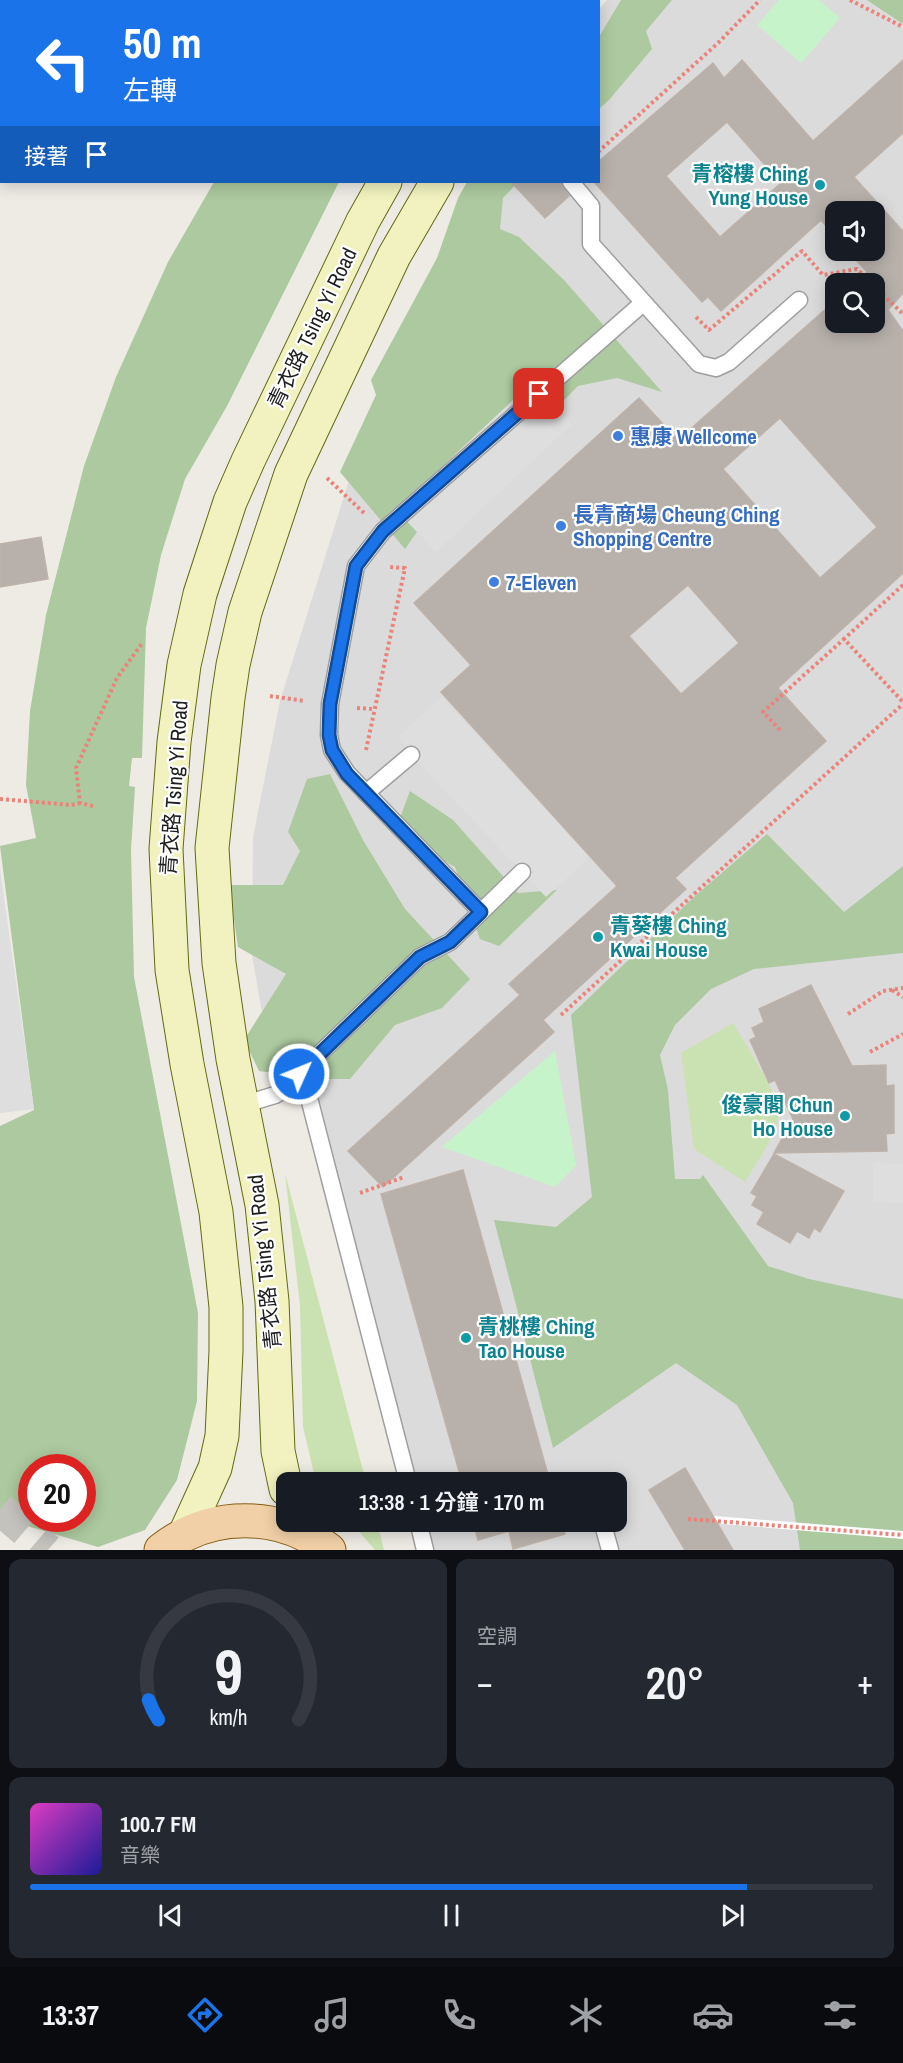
<!DOCTYPE html>
<html lang="zh-TW">
<meta charset="utf-8">
<style>
body{margin:0;font-family:"Archivo Narrow","Noto Sans TC",sans-serif;background:#242831;color:#f1f3f6;height:100vh;display:flex;flex-direction:column;font-size:22px;white-space:nowrap}
*{box-sizing:border-box;margin:0}
p{font-size:20px;color:#9ea1a6}
.icon{flex:none;width:33px;height:33px;fill:none;stroke:currentColor;stroke-width:2;stroke-linecap:round;stroke-linejoin:round}
.map{position:relative;height:1550px;overflow:hidden}
.sheet{display:flex;flex-direction:column;gap:9px;padding:9px;background:#0d0f14;flex:1}
.sheet>*{flex:none}
.banner{position:absolute;left:0px;top:0px;width:600px;height:183px;box-shadow:0 3px 15px #0003;background:#1a73e8;color:#fff;overflow:hidden}
.buttons{position:absolute;left:825px;top:201px;display:grid;gap:12px}
.buttons a{display:grid;place-items:center;width:60px;height:60px;border-radius:12px;background:#171b24;box-shadow:0 3px 15px #0003;font-size:30px}
.speed{position:absolute;left:18px;top:1454px;display:flex;gap:12px;font-size:30px;font-weight:700;text-align:center}
.speed>*{display:grid;place-content:center;width:78px;height:78px;border-radius:50%;background:#171b24;box-shadow:0 3px 15px #0003;line-height:1}
.speed .limit{border:9px solid #d22;background:#fff;color:#111}
.pin{position:absolute;display:grid;place-items:center;width:51px;height:51px;color:#fff;margin:-26px;border-radius:12px;box-shadow:0 3px 9px #0006}
.me{position:absolute;width:66px;margin:-33px;rotate:46deg;stroke-linejoin:round;filter:drop-shadow(0 0 4px #0008)}
.turn{display:flex;align-items:center;gap:21px;height:126px;padding:0 24px;font-size:27px}
.turn .icon{width:78px;height:78px;stroke-width:2.5}
.turn b{display:block;font-size:42px;line-height:51px}
.then{display:flex;align-items:center;height:57px;padding:0 24px;background:#0003;gap:12px;font-size:22px}
.big{font-size:45px;font-weight:600;line-height:1.1}
.sheet .tile{flex:1;display:flex;flex-direction:column;justify-content:center;gap:9px;min-width:0;padding:0 21px;border-radius:12px;background:#242831}
.sheet .dial{align-items:center;gap:0}
.dial svg{height:156px;overflow:visible;fill:none;stroke:#363941;stroke-width:7;stroke-linecap:round;text-anchor:middle}
.dial text{fill:#f1f3f6;stroke:none}
.song{display:flex;align-items:center;gap:18px}
.cover{width:72px;height:72px;border-radius:9px;background:linear-gradient(135deg,hsl(310 70% 55%),hsl(240 70% 35%))}
.played{height:6px;border-radius:3px;background:linear-gradient(90deg,#1a73e8 85%,#363941 85%)}
.keys{display:flex;justify-content:space-around;direction:ltr}
.heat{display:flex;justify-content:space-between;align-items:center;font-size:33px;direction:ltr}
.sheet .tiles{flex:1;display:grid;gap:9px;grid-template-columns:1fr 1fr}
.tile:last-child{grid-column:span 2}
.trip{position:absolute;left:276px;top:1472px;width:351px;height:60px;border-radius:12px;background:#171b24;box-shadow:0 3px 15px #0003;font-weight:600;line-height:60px;text-align:center}
.tab-bar{display:flex;height:96px;justify-content:space-around;align-items:center;background:#090b0e;color:#9ea1a6}
.tab-bar .icon{width:42px;height:42px}
.tab-bar .selected{color:#1a73e8}
.tab-bar b{font-size:27px;color:#f1f3f6}
.map>svg:first-child{display:block}
.residential{fill:#dcdbdb;fill-rule:evenodd}
.grass{fill:#cae2b1}
.forest{fill:#acc99f;fill-rule:evenodd}
.park{fill:#c7f3ca}
.parking{fill:#dedede}
.pier{fill:#fff}
.building{fill:#b7b0ab;stroke:#beb2a9;stroke-width:1.5;fill-rule:evenodd}
.lines{fill:none;stroke-linecap:round;stroke-linejoin:round}
.primary-tunnel{stroke:#c4c2bd;stroke-width:33;stroke-dasharray:33 16;stroke-linecap:butt}
.service-casing{stroke:#9f9f9f;stroke-width:19}
.secondary-casing{stroke:#616911;stroke-width:35}
.primary-casing{stroke:#885e11;stroke-width:35}
.path{stroke:#ea847a;stroke-width:4;stroke-dasharray:3 3;stroke-linecap:butt}
.service{stroke:#fff;stroke-width:16}
.secondary{stroke:#f1f2bf;stroke-width:33}
.primary{stroke:#f1d0a7;stroke-width:33}
.route-casing{stroke:#114b97;stroke-width:15}
.route{stroke:#1a73e8;stroke-width:10}
.culture-dot{fill:#0f9aa8;stroke:#fff;stroke-width:2}
.shop-dot{fill:#3f7fe0;stroke:#fff;stroke-width:2}
.labels{text-anchor:middle;dominant-baseline:central;stroke-width:4.5;stroke-linejoin:round;paint-order:stroke}
.culture-label{font-size:21px;font-weight:bold;fill:#0d838f;stroke:#fff;text-anchor:end}
.street-label{font-size:21px;fill:#1e1e1e;stroke:#fff}
.shop-label{font-size:21px;font-weight:bold;fill:#366cbe;stroke:#fff;text-anchor:start}
</style>
<div class="map">
<svg width="903" height="1550" viewBox="0 0 903 1550">
<rect width="100%" height="100%" fill="#eeebe5"/>
<path class="residential" d="M607,0H903V1550H419L412,1521H616V1482H402L304,1098L273,1077L252,955L253,837L280,701L356,458L490,182H598V10ZM836,212H874V250H836ZM836,284H874V322H836Z"/>
<g class="grass">
<path d="M733,1023C744,1042 777,1092 779,1111C780,1130 755,1165 745,1182L694,1149L681,1053Z"/>
<polygon points="285,1173 366,1482 316,1482 303,1427 300,1306"/>
<polygon points="350,1521 377,1521 384,1550 375,1550"/>
</g>
<g class="forest">
<polygon points="621,0 672,0 646,31 652,49 609,100 599,109 599,37"/>
<polygon points="867,0 903,0 903,24"/>
<path d="M214,182H339L227,406L185,479L161,555L146,628L142,758H132L129,786L135,787L131,850L134,977L198,1313L197,1401L177,1480L145,1530L98,1547L0,1518V1126L34,1110L0,846L36,838L26,785L30,711L46,615L84,466L116,377L168,262ZM32,1467H82V1518H32Z"/>
<polygon points="467,182 518,182 503,198 500,229 519,237 564,280 662,392 617,378 578,386 520,445 451,483 405,549 340,472 376,395 371,380 437,258 458,198"/>
<polygon points="330,774 363,840 405,909 470,979 442,1008 395,1025 350,1079 320,1079 259,1071 244,1040 286,974 238,947 229,885 283,885 300,851 288,832 307,779"/>
<polygon points="410,791 453,820 518,893 557,890 499,946 480,939 455,867 394,834"/>
<polygon points="767,834 844,912 903,866 903,953 754,969 711,989 675,1025 660,1055 668,1090 675,1179 700,1179 703,1175 768,1266 809,1279 903,1299 903,1550 800,1550 793,1503 737,1405 676,1363 553,1448 494,1220 556,1227 592,1197 571,1015 694,897"/>
</g>
<g class="park">
<polygon points="779,0 819,0 840,18 801,63 757,25"/>
<polygon points="555,1051 576,1165 555,1187 442,1147"/>
</g>
<g class="parking">
<polygon points="532,382 572,424 436,552 396,510"/>
<polygon points="441,697 590,857 546,897 411,755 398,737"/>
<polygon points="0,869 34,1109 0,1113"/>
<polygon points="873,1163 903,1164 903,1203 873,1202"/>
</g>
<polygon class="pier" points="701,1515 903,1531 903,1539 700,1522"/>
<g class="building">
<path d="M742,60L813,141L903,60V133L854,177L903,231V293L888,310L903,331V573L778,688L826,741L675,878L686,889L543,1020L554,1032L383,1187L348,1151L520,995L509,984L617,886L441,692L471,665L414,603L639,398L678,440L836,300V322H874V284H854L867,272L847,250H874V212H836V237L821,220L721,311L708,297L702,302L594,182H598V162L713,63L724,78ZM727,122L781,183L720,237L666,176ZM780,418L877,527L820,578L723,469ZM688,585L739,643L681,694L629,636Z"/>
<polygon points="511,182 561,182 563,188 569,196 545,218"/>
<polygon points="41,537 48,579 0,587 0,544"/>
<polygon points="811,985 852,1066 886,1065 886,1086 894,1085 894,1133 886,1134 887,1151 774,1153 793,1119 775,1080 769,1083 750,1040 756,1037 752,1028 764,1022 759,1009"/>
<polygon points="774,1154 844,1191 820,1232 814,1228 809,1238 797,1231 790,1243 757,1224 764,1212 752,1205 757,1196 751,1193"/>
<polygon points="463,1170 550,1482 462,1482 381,1194"/>
<polygon points="685,1468 733,1550 685,1550 649,1490"/>
<polygon points="473,1521 561,1521 565,1534 513,1549 509,1531 478,1540"/>
</g>
<g class="lines">
<polyline class="primary-tunnel" points="0,1509 48,1550"/>
<defs>
<g id="service">
<polyline points="420,0 423,2"/>
<polyline points="571,182 591,206 591,244 699,364 716,368 729,362 799,300"/>
<polyline points="366,793 411,755"/>
<polyline points="481,912 522,872"/>
<polyline points="288,1084 298,1086 308,1094 408,1482"/>
<polyline points="242,1105 275,1095 281,1091 420,957 450,942 481,912 347,773 332,750 329,735 330,704 356,566 383,531 643,303"/>
<polyline points="418,1521 425,1550"/>
<polyline points="602,1521 610,1550"/>
</g>
<g id="secondary">
<polyline points="490,2 490,0"/>
<polyline points="550,2 551,0"/>
<polyline points="286,1489 278,1451 272,1301 262,1205 233,1059 219,963 212,848 228,698 233,665 245,612 291,474 394,256 437,182"/>
<polyline points="185,1534 215,1468 222,1436 226,1351 226,1307 216,1212 187,1064 172,970 166,849 174,742 184,665 200,594 230,502 248,461 363,221 385,182"/>
</g>
<path id="primary" d="M161,1550C210,1511 280,1511 329,1550"/>
</defs>
<use href="#service" class="service-casing"/>
<use href="#secondary" class="secondary-casing"/>
<use href="#primary" class="primary-casing"/>
<g class="path">
<polyline points="850,0 903,27"/>
<polyline points="598,152 718,43 760,0"/>
<polyline points="874,286 903,314"/>
<polyline points="696,317 709,330 802,251 823,275 857,269 872,284"/>
<polyline points="327,478 365,514"/>
<polyline points="903,585 844,639 903,702"/>
<polyline points="270,696 305,701"/>
<polyline points="357,708 374,709"/>
<polyline points="780,730 763,712 844,639"/>
<polyline points="366,750 405,568 389,567"/>
<polyline points="0,799 71,805 80,803"/>
<polyline points="93,806 80,803 76,768 117,678 143,642"/>
<polyline points="892,990 903,997"/>
<polyline points="848,1014 883,991 903,988"/>
<polyline points="561,1015 903,704"/>
<polyline points="870,1052 903,1034"/>
<polyline points="360,1193 404,1177"/>
<polyline points="688,1519 903,1535"/>
</g>
<use href="#service" class="service"/>
<use href="#secondary" class="secondary"/>
<use href="#primary" class="primary"/>
</g>
<g class="lines">
<defs>
<polyline id="route" points="299,1074 420,957 450,942 481,912 347,774 332,750 329,735 330,704 356,566 383,531 539,394"/>
</defs>
<use href="#route" class="route-casing"/>
<use href="#route" class="route"/>
</g>
<g class="culture-dot">
<circle cx="820" cy="185" r="6"/>
<circle cx="598" cy="937" r="6"/>
<circle cx="845" cy="1116" r="6"/>
<circle cx="466" cy="1338" r="6"/>
</g>
<g class="shop-dot">
<circle cx="618" cy="436" r="6"/>
<circle cx="561" cy="526" r="6"/>
<circle cx="494" cy="582" r="6"/>
</g>
<g class="labels">
<g class="culture-label">
<text x="808" y="173">青榕樓 Ching<tspan x="808" dy="24">Yung House</tspan></text>
<text x="610" y="925" text-anchor="start">青葵樓 Ching<tspan x="610" dy="24">Kwai House</tspan></text>
<text x="833" y="1104">俊豪閣 Chun<tspan x="833" dy="24">Ho House</tspan></text>
<text x="478" y="1326" text-anchor="start">青桃樓 Ching<tspan x="478" dy="24">Tao House</tspan></text>
</g>
<g class="street-label">
<text transform="translate(312 328) rotate(-64)">青衣路 Tsing Yi Road</text>
<text transform="translate(174 788) rotate(-86)">青衣路 Tsing Yi Road</text>
<text transform="translate(264 1262) rotate(-96)">青衣路 Tsing Yi Road</text>
</g>
<g class="shop-label">
<text x="630" y="436">惠康 Wellcome</text>
<text x="573" y="514">長青商場 Cheung Ching<tspan x="573" dy="24">Shopping Centre</tspan></text>
<text x="506" y="582">7-Eleven</text>
</g>
</g>
</svg>
<div class="buttons">
<a><svg class="icon" aria-label="sound" viewBox="0 0 24 24"><path d="M4 9h4l5-4v14l-5-4H4zM17 9q2 3 0 6"/></svg></a>
<a><svg class="icon" aria-label="search" viewBox="0 0 24 24"><circle cx="10" cy="10" r="6"/><path d="M15 15l6 6"/></svg></a>
</div>
<div class="speed"><div class="limit">20</div></div>
<div class="pin" style="left:539px;top:394px;background:#d93025"><svg class="icon" aria-label="arrive" viewBox="0 0 24 24"><path d="M6 21V4h12l-3 4 3 4H6"/></svg></div>
<svg class="me" style="left:299px;top:1074px" viewBox="-20 -20 40 40"><circle r="17" fill="#1a73e8" stroke="#fff" stroke-width="3"/><path d="M0-11L8 9 0 5-8 9z" fill="#fff"/></svg>
<div class="trip">13:38 · 1 分鐘 · 170 m</div>
<div class="banner">
<div class="turn"><svg class="icon" aria-label="left" viewBox="0 0 24 24"><path d="M17 20v-9H6M10 6l-5 5 5 5"/></svg><div><b>50 m</b>左轉</div></div>
<div class="then">接著<svg class="icon" aria-label="arrive" viewBox="0 0 24 24"><path d="M6 21V4h12l-3 4 3 4H6"/></svg></div>
</div>
</div>
<section class="sheet">
<div class="tiles">
<div class="tile dial"><svg viewBox="0 0 100 80">
<path d="M14 69A42 42 0 1 1 86 69"/>
<path d="M14 69A42 42 0 0 1 9 59" stroke="#1a73e8"/>
<text x="50" y="56" font-size="32" font-weight="700">9</text>
<text x="50" y="72" font-size="11">km/h</text>
</svg></div>
<div class="tile"><p>空調</p>
<div class="heat"><a>−</a><b class="big">20°</b><a>+</a></div>
</div>
<div class="tile">
<div class="song"><i class="cover"></i><div><b>100.7 FM</b><p>音樂</p></div></div>
<div class="played"></div>
<div class="keys"><svg class="icon" aria-label="previous" viewBox="0 0 24 24"><path d="M18 5L8 12l10 7zM5 5v14"/></svg><svg class="icon" aria-label="pause" viewBox="0 0 24 24"><path d="M8 5v14M16 5v14"/></svg><svg class="icon" aria-label="next" viewBox="0 0 24 24"><path d="M6 5l10 7-10 7zM19 5v14"/></svg></div>
</div>
</div>
</section>
<nav class="tab-bar">
<b>13:37</b>
<svg class="icon selected" aria-label="directions" viewBox="0 0 24 24"><path d="M12 3l9 9-9 9-9-9zM9 14v-3h6M13 9l2 2-2 2"/></svg>
<svg class="icon" aria-label="music" viewBox="0 0 24 24"><path d="M9 18V5l10-2v13"/><circle cx="6" cy="18" r="3"/><circle cx="16" cy="16" r="3"/></svg>
<svg class="icon" aria-label="phone" viewBox="0 0 24 24"><path d="M5 4h4l2 5-3 2q2 4 5 5l2-3 5 2v4C11 20 4 13 5 4z"/></svg>
<svg class="icon" aria-label="climate" viewBox="0 0 24 24"><path d="M12 3v18M4 7l16 10M4 17L20 7"/></svg>
<svg class="icon" aria-label="car" viewBox="0 0 24 24"><path d="M5 17H2v-5l4-1 3-4h7l3 4 3 1v5h-3M9 17h6M6 11h13"/><circle cx="7" cy="17" r="2"/><circle cx="17" cy="17" r="2"/></svg>
<svg class="icon" aria-label="filters" viewBox="0 0 24 24"><path d="M4 7h16M4 17h16"/><circle cx="9" cy="7" r="2"/><circle cx="15" cy="17" r="2"/></svg>
</nav>
